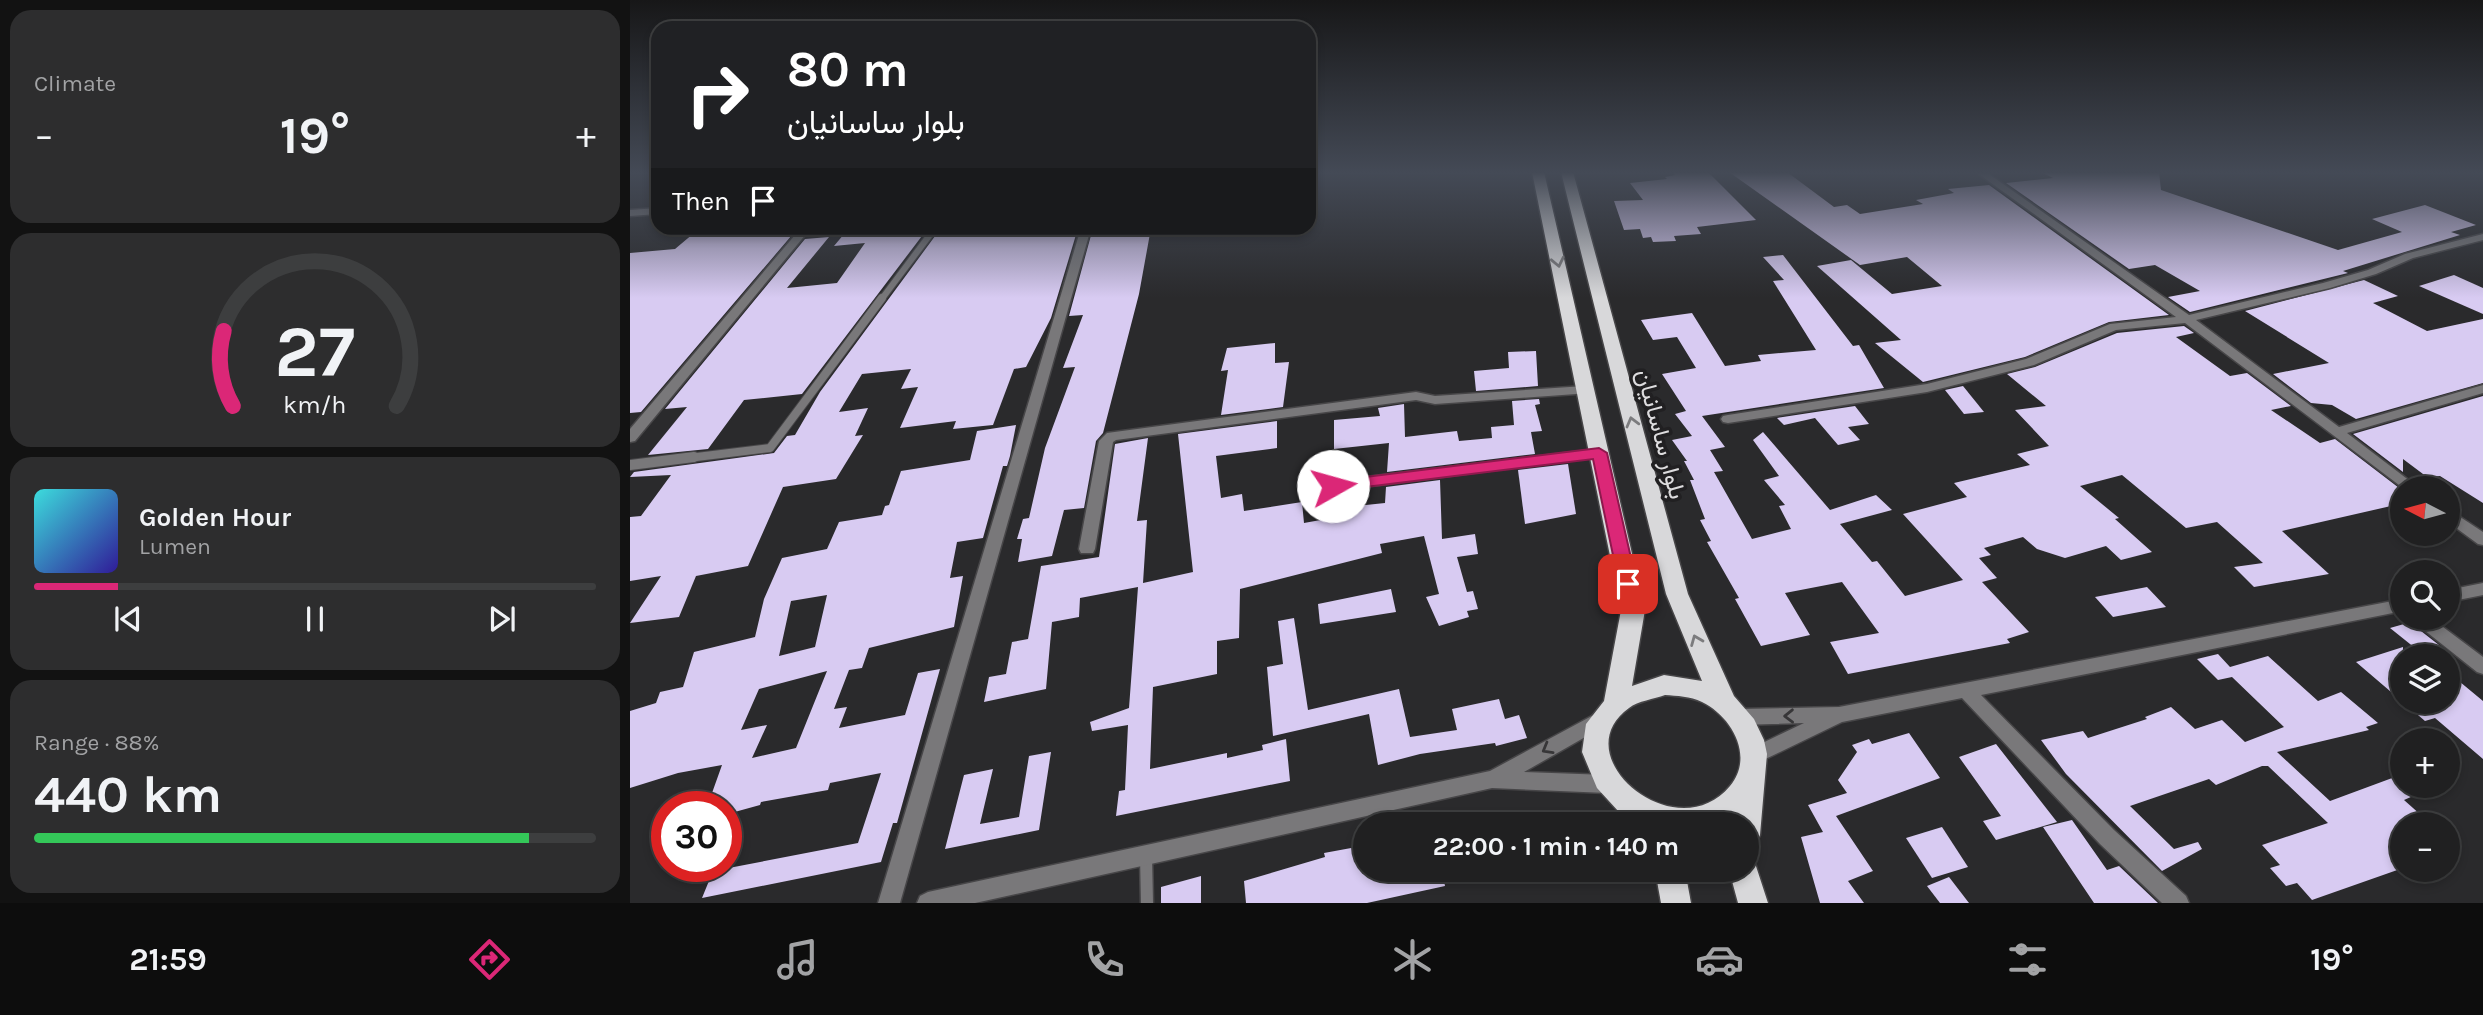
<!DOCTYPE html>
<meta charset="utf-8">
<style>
body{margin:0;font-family:Karla,Vazirmatn,sans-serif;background:#2d2d2e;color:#f1f3f6;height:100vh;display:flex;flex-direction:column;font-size:26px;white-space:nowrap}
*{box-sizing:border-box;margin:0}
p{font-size:23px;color:#a2a3a5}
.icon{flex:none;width:38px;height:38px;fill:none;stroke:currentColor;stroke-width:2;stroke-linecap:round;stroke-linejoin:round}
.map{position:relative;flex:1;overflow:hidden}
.panel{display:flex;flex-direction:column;gap:10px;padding:10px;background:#121212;width:630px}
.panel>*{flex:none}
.guide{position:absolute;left:21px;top:21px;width:665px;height:214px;border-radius:21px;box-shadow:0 4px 10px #0003,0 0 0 2px #3d3e3f;background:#202124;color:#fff;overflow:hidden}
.needle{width:46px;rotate:276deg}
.fabs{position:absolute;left:1760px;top:476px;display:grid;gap:14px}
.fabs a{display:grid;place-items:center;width:70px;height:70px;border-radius:50%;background:#202021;box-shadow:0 4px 10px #0003,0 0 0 2px #3d3e3f;font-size:35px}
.speed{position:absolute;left:21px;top:791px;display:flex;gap:14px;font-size:35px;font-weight:700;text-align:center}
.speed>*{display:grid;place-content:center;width:91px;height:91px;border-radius:50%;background:#202021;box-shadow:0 4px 10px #0003,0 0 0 2px #3d3e3f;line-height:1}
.speed .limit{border:10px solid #d22;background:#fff;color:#111}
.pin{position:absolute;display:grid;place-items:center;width:60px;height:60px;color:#fff;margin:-30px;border-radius:14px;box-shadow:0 4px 10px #0006}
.me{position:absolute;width:77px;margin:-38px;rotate:83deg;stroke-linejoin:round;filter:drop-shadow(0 0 5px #0008)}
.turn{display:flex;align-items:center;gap:24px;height:147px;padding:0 21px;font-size:32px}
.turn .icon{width:91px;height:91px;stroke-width:2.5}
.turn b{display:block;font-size:49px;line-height:60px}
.then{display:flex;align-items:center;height:66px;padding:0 21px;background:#0003;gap:14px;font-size:26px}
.big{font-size:52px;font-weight:700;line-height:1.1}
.panel .widget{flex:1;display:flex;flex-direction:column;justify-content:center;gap:10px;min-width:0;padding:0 24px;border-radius:21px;background:#2d2d2e}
.panel .dial{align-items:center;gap:0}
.dial svg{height:182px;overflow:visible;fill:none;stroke:#3d3e3f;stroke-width:7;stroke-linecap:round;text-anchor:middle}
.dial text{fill:#f1f3f6;stroke:none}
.song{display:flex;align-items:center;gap:21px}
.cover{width:84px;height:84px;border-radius:10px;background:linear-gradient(135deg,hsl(180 70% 55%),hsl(250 70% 35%))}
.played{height:7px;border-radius:4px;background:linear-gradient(90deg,#db2777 15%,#3d3e3f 15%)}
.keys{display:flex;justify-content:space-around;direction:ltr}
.heat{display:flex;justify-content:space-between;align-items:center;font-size:38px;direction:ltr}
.charge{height:10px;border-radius:5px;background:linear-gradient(90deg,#34c759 88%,#3d3e3f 0)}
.trip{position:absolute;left:723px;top:812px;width:406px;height:70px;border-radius:35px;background:#202021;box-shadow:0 4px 10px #0003,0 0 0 2px #3d3e3f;font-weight:700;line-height:70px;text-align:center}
.menu{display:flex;height:112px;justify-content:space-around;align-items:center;background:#0d0d0d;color:#a2a3a5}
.menu .icon{width:49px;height:49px}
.menu .current{color:#db2777}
.menu b{font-size:32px;color:#f1f3f6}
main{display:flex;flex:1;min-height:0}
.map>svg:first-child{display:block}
.building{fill:#d8cbf2;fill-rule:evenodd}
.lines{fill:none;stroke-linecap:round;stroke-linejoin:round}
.service-far3-casing{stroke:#474648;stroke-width:8}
.service-far2-casing{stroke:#474648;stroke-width:10}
.service-far1-casing{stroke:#474648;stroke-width:12}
.service-casing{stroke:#474648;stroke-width:15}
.minor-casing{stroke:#474648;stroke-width:3}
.tertiary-casing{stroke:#474648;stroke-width:3}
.trunk-casing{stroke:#474648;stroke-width:3}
.service-far3{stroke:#79787a;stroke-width:6}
.service-far2{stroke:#79787a;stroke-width:8}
.service-far1{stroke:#79787a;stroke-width:10}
.service{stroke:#79787a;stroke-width:12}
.minor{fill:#79787a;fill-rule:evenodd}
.tertiary{fill:#79787a;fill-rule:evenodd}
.trunk{fill:#d8d8da;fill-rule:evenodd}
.oneway{stroke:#7c7c7e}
.oneway2{stroke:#373638}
.route{fill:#db2777;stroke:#8e194d;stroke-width:2}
.labels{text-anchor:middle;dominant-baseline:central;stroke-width:7;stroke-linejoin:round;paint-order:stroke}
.street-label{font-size:24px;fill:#dddcde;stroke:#212022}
</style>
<main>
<section class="panel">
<div class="widget"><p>Climate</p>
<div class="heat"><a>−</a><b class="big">19°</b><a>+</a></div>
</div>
<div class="widget dial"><svg viewBox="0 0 100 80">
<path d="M14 69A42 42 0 1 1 86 69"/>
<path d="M14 69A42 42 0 0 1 10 36" stroke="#db2777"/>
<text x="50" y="56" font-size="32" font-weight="700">27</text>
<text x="50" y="72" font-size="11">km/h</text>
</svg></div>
<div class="widget">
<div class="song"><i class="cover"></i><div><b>Golden Hour</b><p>Lumen</p></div></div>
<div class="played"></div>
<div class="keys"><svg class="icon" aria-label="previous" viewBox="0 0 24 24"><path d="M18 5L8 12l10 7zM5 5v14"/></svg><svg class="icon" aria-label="pause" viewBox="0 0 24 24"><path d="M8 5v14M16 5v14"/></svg><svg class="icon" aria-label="next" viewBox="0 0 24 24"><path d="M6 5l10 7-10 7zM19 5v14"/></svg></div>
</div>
<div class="widget"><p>Range · 88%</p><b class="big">440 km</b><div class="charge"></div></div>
</section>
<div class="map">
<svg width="1853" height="903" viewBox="0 0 1853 903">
<rect width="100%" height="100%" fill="#2a2a2c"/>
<g class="building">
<polygon points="1042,172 1078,172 1126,220 1067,227 1071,234 1044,236 1046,241 1023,242 1021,237 1013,238 1010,229 994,230 984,201 1013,200 1000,183 1037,179 1035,177 1045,175"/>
<polygon points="1099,172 1157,172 1204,207 1217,205 1230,214 1293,204 1286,200 1324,193 1318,189 1359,185 1539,315 1479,322 1395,357 1293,382 1245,343 1271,340 1187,266 1221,260 1262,294 1312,286 1277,257 1230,265"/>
<polygon points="1411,172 1529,172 1531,190 1708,250 1772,232 1742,219 1795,205 1846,225 1821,232 1830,235 1713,271 1718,273 1560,312 1538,297 1570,291 1525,265 1499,269 1376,183 1423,178"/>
<polygon points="70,228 168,228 11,412 0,413 0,253 45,249"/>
<polygon points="219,228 298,228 172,394 114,400 78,449 18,455 57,407 35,409 175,239 199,237 157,288 207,283 235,243 204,246"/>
<polygon points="311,228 393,228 389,234 448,228 421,318 396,367 384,369 363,425 323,429 326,421 270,428 288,387 271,389 281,369 232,374 209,412 238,408 225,436 233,435 206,479 153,487 118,566 66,576 49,617 0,623 31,576 0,581 0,517 11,516 41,475 0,477 4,472 144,453 157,436 165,435 190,392"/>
<polygon points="463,228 521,228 509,294 473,433 466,441 454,508 434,510 422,556 388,562 392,539 387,539 393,519 399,518 415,448 445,367 433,368 453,315 439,316"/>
<polygon points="1153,255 1223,346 1229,345 1254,388 1072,416 1095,447 1080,450 1093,471 1084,472 1122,539 1161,529 1149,506 1155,505 1134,480 1149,476 1123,440 1133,432 1200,510 1246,495 1262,510 1210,524 1242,562 1247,561 1275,596 1333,580 1273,514 1337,497 1324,483 1400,465 1387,454 1419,446 1385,410 1416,406 1377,374 1405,367 1487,333 1554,326 1564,333 1546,337 1600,376 1617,373 1661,406 1641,410 1690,443 1705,439 1773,491 1773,514 1761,506 1652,531 1699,574 1624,587 1604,567 1633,563 1587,522 1556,528 1492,475 1450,486 1489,518 1485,519 1522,552 1491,560 1476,546 1435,558 1407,549 1393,537 1354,548 1361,555 1349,558 1367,578 1352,582 1399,632 1377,639 1380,643 1218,674 1200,642 1249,633 1212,582 1155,593 1180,635 1131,646 1105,599 1109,598 1077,542 1081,541 1070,520 1075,519 1060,480 1064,480 1054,461 1057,461 1042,440 1062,436 1045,414 1056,411 1032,374 1066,368 1047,337 1023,340 1011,320 1062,313 1095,366 1131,361 1128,355 1186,350 1143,281 1154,280 1133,257"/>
<polygon points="1824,275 1853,288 1853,314 1789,286"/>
<polygon points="1734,280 1768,296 1743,303 1797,331 1853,319 1853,383 1726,419 1702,405 1681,403 1643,374 1699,363 1615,311"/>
<polygon points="645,343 645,363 659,362 653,407 591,415 598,370 591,371 597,348"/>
<polygon points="906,351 908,386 846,391 844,371 879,368 878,352"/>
<polygon points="1333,386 1354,412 1334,414 1315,390"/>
<polygon points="1853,396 1853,503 1810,476 1797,477 1773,459 1773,472 1723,434"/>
<polygon points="909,399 910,404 905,405 912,431 901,432 905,454 757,472 759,443 704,449 704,420 750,416 748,408 774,404 775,437 827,431 829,441 862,438 861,427 884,425 882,401"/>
<polygon points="1225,406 1239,424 1218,427 1230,440 1208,445 1185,418 1154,425 1147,418"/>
<polygon points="647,421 647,448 586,456 591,498 612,494 614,511 672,502 674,523 707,517 707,508 755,503 756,487 810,480 812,539 845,534 848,554 827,557 837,592 843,591 848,609 837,611 839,617 809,626 796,597 809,594 794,536 750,544 752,553 610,589 609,638 587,641 587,674 523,687 520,769 597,753 597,758 633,750 632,745 656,739 660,781 486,816 489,791 495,790 498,725 462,731 460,722 499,708 508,587 450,598 449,617 422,622 416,689 354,702 359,677 376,674 382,642 398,639 411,566 469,557 485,444 518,438 507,521 517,520 513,583 563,572 548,434"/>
<path d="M386,425L380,456L377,466H373L353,538L327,542L320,578L333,576L324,627L239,648L232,668L219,670L204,709L217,707L209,728L275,715L288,673L310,669L267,823H263L251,862L72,898L83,871L228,843L251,773L200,783L198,790L131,802L130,805L101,813L103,807H77L92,765L48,773L0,788V711L26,703L30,692L53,687L64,652L125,637L134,599L152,558L197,549L209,522L252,515L255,506L259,505L271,471L340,460L347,431ZM197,595L185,647L149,656L161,601ZM197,671L166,748L122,758L137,725L111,730L129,689Z"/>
<polygon points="938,464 946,514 895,524 888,470"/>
<polygon points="1517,587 1536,607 1483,617 1465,597"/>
<polygon points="761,589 766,612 690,624 688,604"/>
<polygon points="664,618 678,710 769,689 780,737 827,730 822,709 869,699 875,719 889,715 897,738 866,746 865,743 790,754 748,765 739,714 643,736 637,667 653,664 648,621"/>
<polygon points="1781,622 1782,624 1823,656 1795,656 1760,628"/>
<polygon points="1773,647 1773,702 1818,702 1818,672 1853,701 1853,759 1805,718 1795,721 1726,662"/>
<polygon points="1588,654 1600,667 1638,656 1688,701 1711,692 1748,723 1736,727 1739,730 1647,752 1700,801 1773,774 1773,786 1806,786 1774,800 1801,824 1773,824 1773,868 1682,900 1667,883 1656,886 1640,868 1650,865 1632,845 1698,823 1638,766 1632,766 1586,785 1579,779 1500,806 1544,849 1568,842 1572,849 1532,871 1436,774 1411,740 1453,731 1458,738 1517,719 1515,717 1541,707 1565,729 1592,720 1615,742 1654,727 1602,677 1588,680 1567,659"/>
<polygon points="1279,733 1310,778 1206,816 1243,871 1218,881 1234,903 1190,903 1171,837 1193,832 1178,805 1217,793 1208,780 1227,752 1222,745 1239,739 1242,744"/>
<polygon points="1366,744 1427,822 1366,840 1353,821 1371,816 1329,757"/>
<polygon points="421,752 409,830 315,849 334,775 363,769 350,824 389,817 399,756"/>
<polygon points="1442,820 1477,870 1489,866 1528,903 1464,903 1413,827"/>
<polygon points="1312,827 1338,867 1302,878 1276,838"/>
<polygon points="732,846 733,870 812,870 815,886 737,903 616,903 614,881 695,857 694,853"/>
<polygon points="571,876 571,903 531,903 531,887"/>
<polygon points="1319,877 1339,903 1310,903 1297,886"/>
</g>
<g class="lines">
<defs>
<polyline id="service-far3" points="251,300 305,228"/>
<polyline id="service-far2" points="50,459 140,448 252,298"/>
<polyline id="service-far1" points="0,465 64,457"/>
<polyline id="service" points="516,856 517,903"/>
<g id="minor">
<polygon points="1346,172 1356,172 1559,315 1693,283 1738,270 1775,254 1853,234 1853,240 1783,258 1746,274 1700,288 1566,320 1709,427 1853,385 1853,393 1717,433 1789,488 1773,488 1555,323 1486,330 1404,365 1297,392 1098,423 1093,422 1091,419 1093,416 1098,415 1297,384 1396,359 1480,324 1546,317"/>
<polygon points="28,208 28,214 0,216 0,210"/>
<polygon points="171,228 181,228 5,441 0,442 0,429"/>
<polygon points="451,228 461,228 270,903 248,903"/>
<polygon points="955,386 961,390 960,393 805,404 786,400 486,440 483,442 465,549 463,553 451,553 449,549 469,441 477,433 786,392 805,396"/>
<polygon points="969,449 976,453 974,456 703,491 696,486 703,481"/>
<polygon points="1818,509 1853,532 1853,545 1848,544 1818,522"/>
<polygon points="1853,583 1853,595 1818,602 1818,590"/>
<polygon points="1773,599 1773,611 1351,695 1484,830 1556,896 1559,903 1532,903 1470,844 1332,698 1212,722 1125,764 1118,762 1115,756 1118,750 1174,723 1110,725 1103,722 1101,717 1103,712 1110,709 1209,707"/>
<polygon points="1782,618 1801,618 1853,657 1853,674 1847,672 1784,622"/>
</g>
<polygon id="tertiary" points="971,711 978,714 980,719 978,724 894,772 977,775 984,778 987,784 984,790 977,793 862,788 345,903 287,903 290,896 298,892 860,771"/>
<g id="trunk">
<path d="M902,172H914L1015,610L1002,686L1034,675L1072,681L1036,594L931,172H943L1058,594L1104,696L1124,719L1134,740L1137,754L1130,835L1126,844L1116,848V824H1103L1104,817L1086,824H1013L989,812L967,788L952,752L956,724L974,701L991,610ZM1035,695C1047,696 1060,696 1072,702C1101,716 1125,756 1100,786C1046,851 932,756 999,708C1008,701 1024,699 1035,695Z"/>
<polygon points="1116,857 1124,860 1138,903 1108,903 1099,870 1116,870"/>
<polygon points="1025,870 1055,870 1061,903 1031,903"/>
</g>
</defs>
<use href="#service-far3" class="service-far3-casing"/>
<use href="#service-far2" class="service-far2-casing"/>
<use href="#service-far1" class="service-far1-casing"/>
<use href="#service" class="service-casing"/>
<use href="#minor" class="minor-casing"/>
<use href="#tertiary" class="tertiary-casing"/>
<use href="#trunk" class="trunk-casing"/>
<use href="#service-far3" class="service-far3"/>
<use href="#service-far2" class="service-far2"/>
<use href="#service-far1" class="service-far1"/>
<use href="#service" class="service"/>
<use href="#minor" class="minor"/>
<use href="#tertiary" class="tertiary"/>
<use href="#trunk" class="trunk"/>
</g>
<defs><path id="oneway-chevron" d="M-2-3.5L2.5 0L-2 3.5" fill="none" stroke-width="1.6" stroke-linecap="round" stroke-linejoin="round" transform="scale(1.75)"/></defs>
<g class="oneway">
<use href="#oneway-chevron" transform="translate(928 262) rotate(78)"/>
<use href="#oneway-chevron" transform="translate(1002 422) rotate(-105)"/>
<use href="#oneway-chevron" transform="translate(1066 640) rotate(-112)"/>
</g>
<g class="oneway2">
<use href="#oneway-chevron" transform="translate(1159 716) rotate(179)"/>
<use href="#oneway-chevron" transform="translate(917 749) rotate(150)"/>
</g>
<linearGradient id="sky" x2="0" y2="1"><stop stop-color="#171718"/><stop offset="0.58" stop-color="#444a56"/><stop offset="1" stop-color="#444a56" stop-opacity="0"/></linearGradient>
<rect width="1853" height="298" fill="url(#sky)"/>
<polygon class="route" points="969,448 977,453 1007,584 998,590 989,584 963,459 703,491 694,486 703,481"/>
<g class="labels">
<g class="street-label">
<text transform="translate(1031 434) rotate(75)">بلوار ساسانیان</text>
</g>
</g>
</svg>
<div class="fabs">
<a><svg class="needle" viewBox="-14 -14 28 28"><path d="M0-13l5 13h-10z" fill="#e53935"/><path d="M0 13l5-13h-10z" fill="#a2a3a5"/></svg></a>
<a><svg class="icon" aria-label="search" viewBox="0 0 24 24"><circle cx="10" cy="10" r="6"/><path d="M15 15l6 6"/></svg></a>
<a><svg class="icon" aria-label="layers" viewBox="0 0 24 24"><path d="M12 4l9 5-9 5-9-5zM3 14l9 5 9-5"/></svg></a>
<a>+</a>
<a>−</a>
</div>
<div class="speed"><div class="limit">30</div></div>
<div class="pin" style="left:998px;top:584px;background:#d93025"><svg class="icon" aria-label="arrive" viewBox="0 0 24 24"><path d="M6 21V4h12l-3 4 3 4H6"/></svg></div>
<svg class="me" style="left:703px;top:486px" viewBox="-20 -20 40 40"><circle r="19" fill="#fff"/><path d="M0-13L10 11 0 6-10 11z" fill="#db2777"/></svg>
<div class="trip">22:00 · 1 min · 140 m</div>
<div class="guide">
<div class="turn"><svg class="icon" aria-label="right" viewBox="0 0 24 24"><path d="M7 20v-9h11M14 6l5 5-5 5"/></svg><div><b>80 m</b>بلوار ساسانیان</div></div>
<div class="then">Then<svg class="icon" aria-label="arrive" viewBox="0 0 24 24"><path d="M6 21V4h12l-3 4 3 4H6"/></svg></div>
</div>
</div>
</main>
<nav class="menu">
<b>21:59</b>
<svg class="icon current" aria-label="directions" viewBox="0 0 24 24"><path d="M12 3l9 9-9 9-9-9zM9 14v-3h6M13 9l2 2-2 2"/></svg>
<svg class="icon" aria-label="music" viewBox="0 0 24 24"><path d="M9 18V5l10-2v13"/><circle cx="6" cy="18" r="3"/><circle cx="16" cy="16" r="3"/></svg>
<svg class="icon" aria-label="phone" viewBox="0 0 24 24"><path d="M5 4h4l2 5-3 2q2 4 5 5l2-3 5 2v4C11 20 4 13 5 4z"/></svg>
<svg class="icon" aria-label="climate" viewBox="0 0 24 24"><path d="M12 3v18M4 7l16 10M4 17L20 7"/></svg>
<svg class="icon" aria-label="car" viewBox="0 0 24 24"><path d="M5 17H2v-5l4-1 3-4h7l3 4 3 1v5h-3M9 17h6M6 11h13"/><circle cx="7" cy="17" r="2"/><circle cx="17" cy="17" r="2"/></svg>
<svg class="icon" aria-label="filters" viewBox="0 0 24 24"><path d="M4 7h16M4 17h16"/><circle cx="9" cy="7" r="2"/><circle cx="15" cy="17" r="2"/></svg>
<b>19°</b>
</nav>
